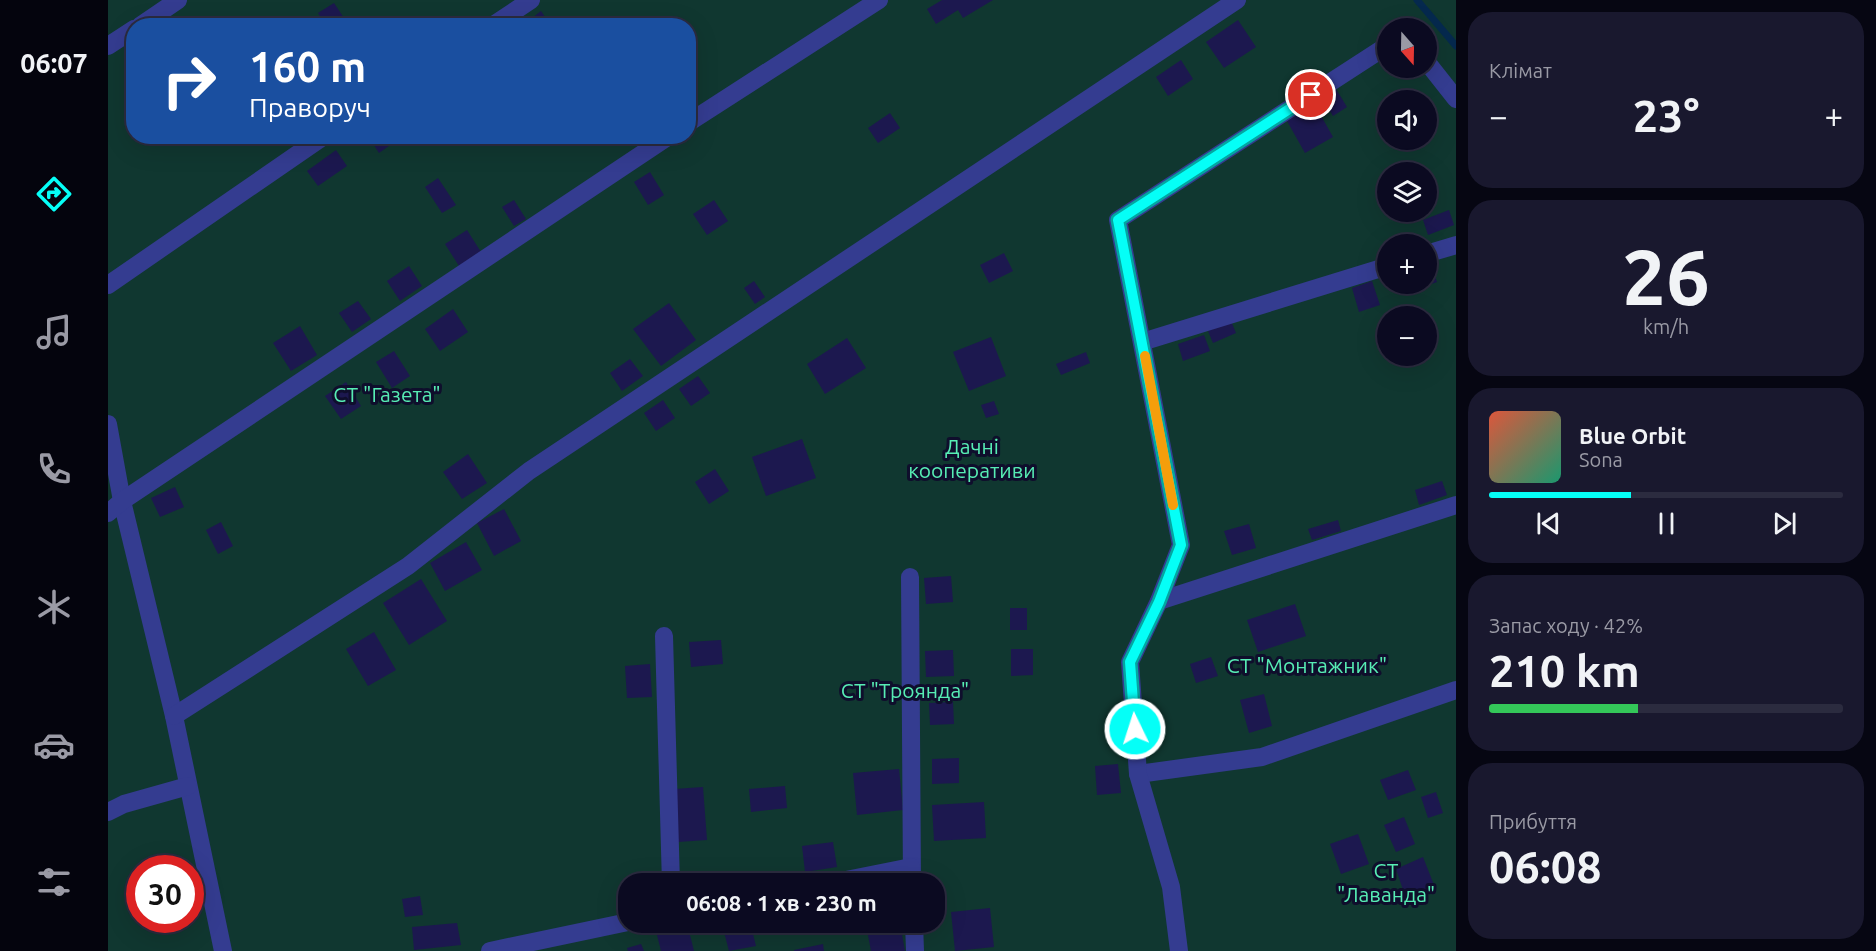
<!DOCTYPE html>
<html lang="uk">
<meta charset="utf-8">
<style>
body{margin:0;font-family:Ubuntu,sans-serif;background:#19182e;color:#f1f3f6;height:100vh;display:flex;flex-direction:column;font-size:22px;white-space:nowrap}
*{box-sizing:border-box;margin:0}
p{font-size:20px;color:#9a9aa5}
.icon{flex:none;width:33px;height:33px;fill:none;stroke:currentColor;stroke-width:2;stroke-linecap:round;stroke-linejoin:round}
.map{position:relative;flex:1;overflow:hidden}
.sheet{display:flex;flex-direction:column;gap:12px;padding:12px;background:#060612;width:420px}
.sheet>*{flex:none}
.hud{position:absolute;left:18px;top:18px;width:570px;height:126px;border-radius:24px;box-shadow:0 6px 24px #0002,0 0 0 2px #2b2b3f;background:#1a4fa0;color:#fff;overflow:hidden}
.needle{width:39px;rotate:160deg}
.buttons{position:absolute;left:1269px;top:18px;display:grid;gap:12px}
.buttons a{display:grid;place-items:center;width:60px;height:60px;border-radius:50%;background:#0b0a21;box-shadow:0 6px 24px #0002,0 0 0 2px #2b2b3f;font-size:30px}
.speed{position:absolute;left:18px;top:855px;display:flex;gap:12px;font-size:30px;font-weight:700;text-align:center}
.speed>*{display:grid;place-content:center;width:78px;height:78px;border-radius:50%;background:#0b0a21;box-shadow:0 6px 24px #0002,0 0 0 2px #2b2b3f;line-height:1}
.speed .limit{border:9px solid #d22;background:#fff;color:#111}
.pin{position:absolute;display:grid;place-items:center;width:51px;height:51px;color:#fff;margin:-26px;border:3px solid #fff;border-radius:50%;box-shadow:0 2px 6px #0007}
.me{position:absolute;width:66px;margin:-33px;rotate:356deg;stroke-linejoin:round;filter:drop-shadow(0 0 4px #0008)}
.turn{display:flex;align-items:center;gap:21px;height:126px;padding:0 24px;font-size:27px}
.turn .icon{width:78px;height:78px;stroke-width:2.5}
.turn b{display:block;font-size:42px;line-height:51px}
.big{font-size:45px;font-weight:600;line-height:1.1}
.sheet .card{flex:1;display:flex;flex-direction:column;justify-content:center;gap:9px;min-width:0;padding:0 21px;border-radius:24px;background:#19182e}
.sheet .dial{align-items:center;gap:0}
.dial b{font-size:78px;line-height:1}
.song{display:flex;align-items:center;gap:18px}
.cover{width:72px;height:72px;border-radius:9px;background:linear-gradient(135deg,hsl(10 70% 55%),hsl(160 70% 35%))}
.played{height:6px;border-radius:3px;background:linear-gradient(90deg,#05fff7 40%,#2b2b3f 40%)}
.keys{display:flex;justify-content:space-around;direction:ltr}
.heat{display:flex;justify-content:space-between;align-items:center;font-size:33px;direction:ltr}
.charge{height:9px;border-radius:4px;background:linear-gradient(90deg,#34c759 42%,#2b2b3f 0)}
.trip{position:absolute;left:510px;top:873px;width:327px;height:60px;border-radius:24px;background:#0b0a21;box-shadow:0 6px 24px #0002,0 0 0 2px #2b2b3f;font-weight:600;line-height:60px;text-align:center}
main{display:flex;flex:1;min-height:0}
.menu{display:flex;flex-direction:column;width:108px;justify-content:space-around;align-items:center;background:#04040d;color:#9a9aa5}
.menu .icon{width:42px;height:42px}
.menu .on{color:#05fff7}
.menu b{font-size:27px;color:#f1f3f6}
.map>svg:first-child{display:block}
.green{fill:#103730;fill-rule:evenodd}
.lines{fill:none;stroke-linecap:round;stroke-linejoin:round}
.stream{stroke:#05294e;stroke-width:7}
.building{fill:#1c184f}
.minor{stroke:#343c90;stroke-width:18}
.route-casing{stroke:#03a6a1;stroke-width:15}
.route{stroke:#05fff7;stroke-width:10}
.slow{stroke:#f59e0b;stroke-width:10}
.labels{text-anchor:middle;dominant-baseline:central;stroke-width:6;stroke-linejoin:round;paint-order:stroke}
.park-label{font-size:21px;fill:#57edb4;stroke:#0f0e2c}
</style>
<main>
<nav class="menu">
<b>06:07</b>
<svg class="icon on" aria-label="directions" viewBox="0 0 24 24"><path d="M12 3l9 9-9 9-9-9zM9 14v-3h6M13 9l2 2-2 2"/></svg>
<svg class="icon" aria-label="music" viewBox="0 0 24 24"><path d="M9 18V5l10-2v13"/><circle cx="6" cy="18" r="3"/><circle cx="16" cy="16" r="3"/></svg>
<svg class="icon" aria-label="phone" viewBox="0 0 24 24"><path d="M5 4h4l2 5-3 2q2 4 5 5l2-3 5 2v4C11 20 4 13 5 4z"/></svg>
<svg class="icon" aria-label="climate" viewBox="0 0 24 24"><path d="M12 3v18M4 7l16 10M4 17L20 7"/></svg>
<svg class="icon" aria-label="car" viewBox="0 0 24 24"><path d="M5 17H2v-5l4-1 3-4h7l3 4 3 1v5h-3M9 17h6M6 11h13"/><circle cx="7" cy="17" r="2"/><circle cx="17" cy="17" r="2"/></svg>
<svg class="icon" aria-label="filters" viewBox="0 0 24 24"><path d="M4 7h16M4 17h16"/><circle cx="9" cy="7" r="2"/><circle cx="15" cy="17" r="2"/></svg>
</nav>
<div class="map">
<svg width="1348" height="951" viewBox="0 0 1348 951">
<rect width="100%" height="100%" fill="#0f0e2c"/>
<path class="green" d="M0,0H1348V951H0ZM26,26H580V136H26ZM1280,28H1318V68H1280ZM1280,100H1318V140H1280ZM1280,172H1318V212H1280ZM1280,244H1318V284H1280ZM1280,316H1318V356H1280ZM32,868H82V920H32ZM520,884H826V922H520Z"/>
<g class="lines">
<polyline class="stream" points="1309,0 1348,46"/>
</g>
<g class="building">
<polygon points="834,0 885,0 855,18 850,10 828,24 819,9"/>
<polygon points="226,3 240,24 237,26 218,26 210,13"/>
<polygon points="433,11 443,26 414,26"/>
<polygon points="294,16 300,26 280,26"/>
<polygon points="1130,20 1148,47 1116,68 1098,42"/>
<polygon points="1073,60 1085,79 1060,96 1048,77"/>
<polygon points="1281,68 1302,68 1289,78"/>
<polygon points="1228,89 1239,107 1225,116 1214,98"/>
<polygon points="1207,105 1225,137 1197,153 1179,121"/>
<polygon points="782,113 792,128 770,143 760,128"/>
<polygon points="260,136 295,136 271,153"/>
<polygon points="228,150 239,166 210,186 199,171"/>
<polygon points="542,172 556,195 540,205 526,182"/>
<polygon points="330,178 348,205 334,213 317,187"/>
<polygon points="406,200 418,219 406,226 394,207"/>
<polygon points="606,200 620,221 599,235 585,214"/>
<polygon points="1341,210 1346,225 1320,235 1315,220"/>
<polygon points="359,230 373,252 351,266 337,244"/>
<polygon points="896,253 905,271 881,283 872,265"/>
<polygon points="301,266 314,286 292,301 279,281"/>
<polygon points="1324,268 1329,282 1302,292 1299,284 1318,284 1318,270"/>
<polygon points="646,281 657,297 647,304 636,288"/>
<polygon points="1264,281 1272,305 1251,312 1244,288"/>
<polygon points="250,301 263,319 244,332 231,313"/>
<polygon points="561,303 588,340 553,366 525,329"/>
<polygon points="345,309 360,332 332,351 317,329"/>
<polygon points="1123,321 1128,333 1105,343 1100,331"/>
<polygon points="192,326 209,355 183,371 165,343"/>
<polygon points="1096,335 1102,351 1075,361 1070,344"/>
<polygon points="883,337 898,376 861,391 845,352"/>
<polygon points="739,338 758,368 717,394 699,364"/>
<polygon points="286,351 302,376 284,388 268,362"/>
<polygon points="978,352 982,363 953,375 948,364"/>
<polygon points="522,359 535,376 514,391 502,373"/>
<polygon points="590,376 602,393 583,406 571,389"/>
<polygon points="238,382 253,406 233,419 217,396"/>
<polygon points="555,400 567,418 548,431 536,413"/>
<polygon points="886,401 891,414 878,418 873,405"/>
<polygon points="694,439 708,478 658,496 644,457"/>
<polygon points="360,454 379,483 354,499 335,472"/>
<polygon points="607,469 621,491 601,504 587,482"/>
<polygon points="1334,481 1339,495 1311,505 1307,490"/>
<polygon points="67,487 76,507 52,517 43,498"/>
<polygon points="396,509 413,541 386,556 369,523"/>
<polygon points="1230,520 1233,531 1204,540 1200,529"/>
<polygon points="113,522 125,546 110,554 98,530"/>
<polygon points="1141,524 1148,548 1124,555 1116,531"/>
<polygon points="358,542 374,570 337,591 322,563"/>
<polygon points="843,576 845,602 818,604 816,578"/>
<polygon points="313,579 339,621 301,645 275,603"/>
<polygon points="1187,604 1198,636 1150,652 1139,620"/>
<rect x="902" y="608" width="17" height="22"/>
<polygon points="266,632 288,670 260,686 238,649"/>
<polygon points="613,640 615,664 583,667 581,642"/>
<polygon points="903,649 925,649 925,675 903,676"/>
<polygon points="845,650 846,676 818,677 817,651"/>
<polygon points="1103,657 1110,676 1088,683 1082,664"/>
<polygon points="542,664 544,697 519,698 517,666"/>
<polygon points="1156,694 1164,726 1141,733 1132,700"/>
<polygon points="845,702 846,724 822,725 821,703"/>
<polygon points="851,758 851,783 824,784 824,759"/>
<polygon points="1010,764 1013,793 989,795 987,766"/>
<polygon points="791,769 795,810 749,815 745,773"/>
<polygon points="1300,770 1308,790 1280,800 1272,780"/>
<polygon points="677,786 679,808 643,812 641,789"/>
<polygon points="595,787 599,840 570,842 566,789"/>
<polygon points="1328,792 1335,813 1320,818 1313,797"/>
<polygon points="876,802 878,838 826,841 824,805"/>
<polygon points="1296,817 1307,844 1288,852 1276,825"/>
<polygon points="1250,834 1261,864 1233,874 1222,844"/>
<polygon points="725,842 729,867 697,872 694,846"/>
<polygon points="1315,857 1328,890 1299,902 1288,869"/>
<polygon points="312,896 315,915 297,917 294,899"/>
<polygon points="882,908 886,947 847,951 843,912"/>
<polygon points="636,922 642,922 648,946 621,951 615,928"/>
<polygon points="671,922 690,922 691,924 672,928"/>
<polygon points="349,923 353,945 306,950 304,927"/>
<polygon points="580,927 586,951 553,951 549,935"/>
<polygon points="793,929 797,951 763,951 760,935"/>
<polygon points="533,944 536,951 520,951 519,948"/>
<polygon points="715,944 716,951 686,951 686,950"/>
</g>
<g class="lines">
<g class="minor">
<polyline points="32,26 70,0"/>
<polyline points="384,26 423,0"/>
<polyline points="0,46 26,29"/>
<polyline points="1318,61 1348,99"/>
<polyline points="580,123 771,0"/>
<polyline points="1318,254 1348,245"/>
<polyline points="0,285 216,136"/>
<polyline points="1034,342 1280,266"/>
<polyline points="0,424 14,501 66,716 115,951"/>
<polyline points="0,513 14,501 561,136"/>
<polyline points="802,577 804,884"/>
<polyline points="1051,601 1348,505"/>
<polyline points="556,636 563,884"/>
<polyline points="66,716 300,566 421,471 1129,0"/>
<polyline points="1030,774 1154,757 1348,690"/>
<polyline points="0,812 16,804 80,786"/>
<polyline points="718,884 803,867"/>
<polyline points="806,922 807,951"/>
<polyline points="382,951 520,922"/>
<polyline points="1071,951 1063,887 1030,774 1022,662 1051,601 1073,545 1010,220 1280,45"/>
</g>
</g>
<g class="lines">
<defs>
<polyline id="route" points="1027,729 1022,662 1051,602 1073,545 1010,220 1203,95"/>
</defs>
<use href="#route" class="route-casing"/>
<use href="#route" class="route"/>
<polyline class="slow" points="1037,356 1065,505"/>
</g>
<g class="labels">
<g class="park-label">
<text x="279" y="394">СТ "Газета"</text>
<text x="864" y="446">Дачні<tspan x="864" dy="24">кооперативи</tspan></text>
<text x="1199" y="665">СТ "Монтажник"</text>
<text x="797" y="690">СТ "Троянда"</text>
<text x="1278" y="870">СТ<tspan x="1278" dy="24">"Лаванда"</tspan></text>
</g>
</g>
</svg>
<div class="buttons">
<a><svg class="needle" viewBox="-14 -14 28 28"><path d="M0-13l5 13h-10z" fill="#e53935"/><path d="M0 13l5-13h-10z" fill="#9a9aa5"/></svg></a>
<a><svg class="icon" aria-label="sound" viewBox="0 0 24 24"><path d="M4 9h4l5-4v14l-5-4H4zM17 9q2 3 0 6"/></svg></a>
<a><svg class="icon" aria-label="layers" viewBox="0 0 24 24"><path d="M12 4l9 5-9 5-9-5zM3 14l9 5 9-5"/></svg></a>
<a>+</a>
<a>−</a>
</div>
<div class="speed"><div class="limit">30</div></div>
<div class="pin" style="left:1203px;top:95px;background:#d93025"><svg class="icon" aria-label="arrive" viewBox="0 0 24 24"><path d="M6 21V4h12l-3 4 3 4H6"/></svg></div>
<svg class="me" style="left:1027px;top:729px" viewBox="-20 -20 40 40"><circle r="17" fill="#05fff7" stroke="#fff" stroke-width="3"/><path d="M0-11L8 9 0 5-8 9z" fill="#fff"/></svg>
<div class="trip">06:08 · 1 хв · 230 m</div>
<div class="hud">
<div class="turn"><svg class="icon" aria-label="right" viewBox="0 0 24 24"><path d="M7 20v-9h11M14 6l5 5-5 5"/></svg><div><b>160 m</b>Праворуч</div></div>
</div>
</div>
<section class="sheet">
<div class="card"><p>Клімат</p>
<div class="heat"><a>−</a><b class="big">23°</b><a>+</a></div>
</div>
<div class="card dial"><b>26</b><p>km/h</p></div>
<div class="card">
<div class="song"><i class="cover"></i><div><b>Blue Orbit</b><p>Sona</p></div></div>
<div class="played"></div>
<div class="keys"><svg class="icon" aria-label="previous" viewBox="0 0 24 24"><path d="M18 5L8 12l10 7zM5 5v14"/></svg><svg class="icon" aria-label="pause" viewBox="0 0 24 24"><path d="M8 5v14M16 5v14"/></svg><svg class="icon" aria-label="next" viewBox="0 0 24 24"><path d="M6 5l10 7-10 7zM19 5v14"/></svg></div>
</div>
<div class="card"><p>Запас ходу · 42%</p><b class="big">210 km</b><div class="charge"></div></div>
<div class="card"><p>Прибуття</p><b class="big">06:08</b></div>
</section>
</main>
